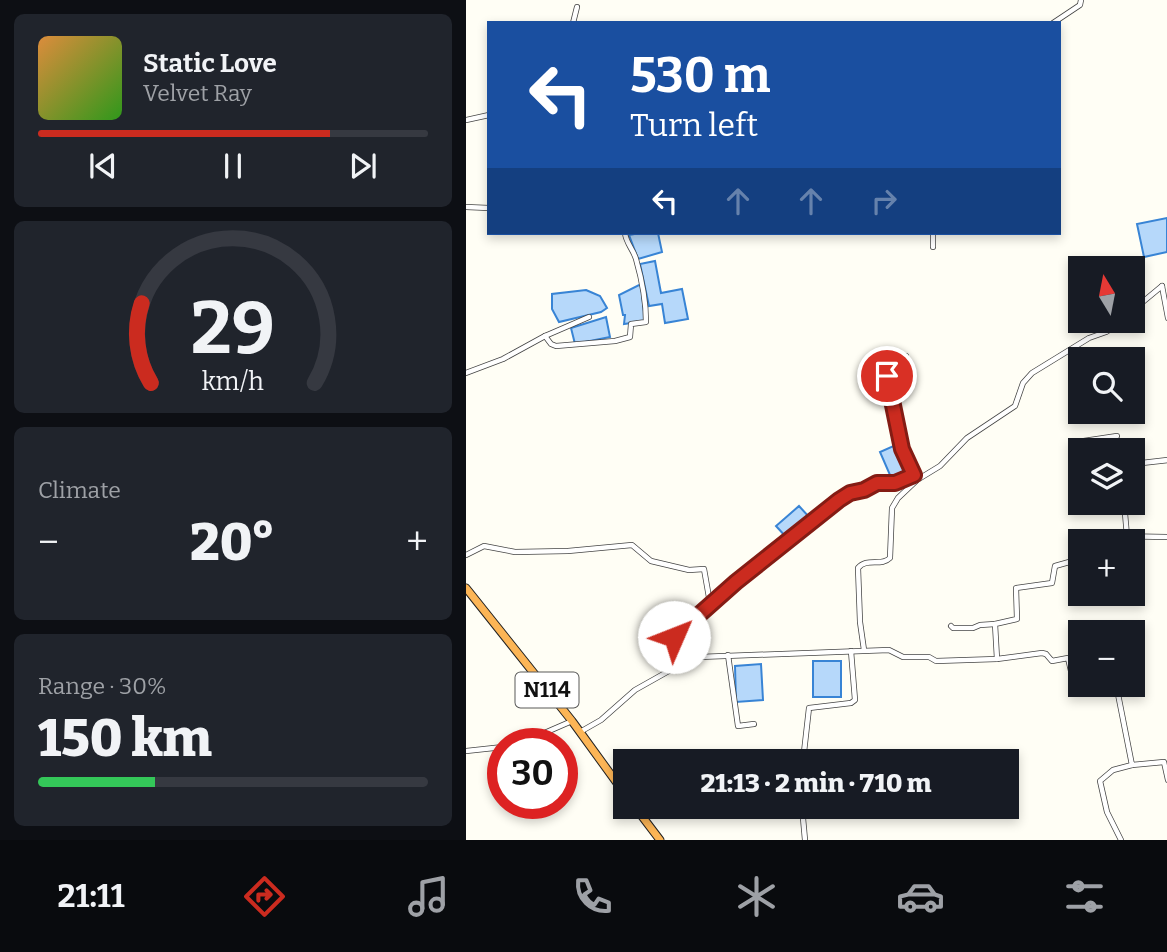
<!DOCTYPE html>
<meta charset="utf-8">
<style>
body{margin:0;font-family:Bitter,serif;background:#20242c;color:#f1f3f6;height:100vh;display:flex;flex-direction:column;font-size:26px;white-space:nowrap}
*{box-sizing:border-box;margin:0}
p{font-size:23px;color:#9ea1a6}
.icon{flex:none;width:38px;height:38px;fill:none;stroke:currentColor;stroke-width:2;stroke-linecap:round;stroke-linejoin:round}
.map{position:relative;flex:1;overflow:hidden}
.details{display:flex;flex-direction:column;gap:14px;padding:14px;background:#0d0f14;width:466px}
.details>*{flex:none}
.top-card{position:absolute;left:21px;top:21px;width:574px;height:214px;border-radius:0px;box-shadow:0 4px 10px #0003;background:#1a4fa0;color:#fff;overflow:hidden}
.needle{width:46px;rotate:350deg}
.tools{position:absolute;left:602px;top:256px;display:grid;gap:14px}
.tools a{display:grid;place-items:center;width:77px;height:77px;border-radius:0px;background:#171b24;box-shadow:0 4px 10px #0003;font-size:35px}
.speed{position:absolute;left:21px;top:728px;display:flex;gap:14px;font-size:35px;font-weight:700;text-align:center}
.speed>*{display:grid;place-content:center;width:91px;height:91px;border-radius:50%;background:#171b24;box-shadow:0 4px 10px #0003;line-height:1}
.speed .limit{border:10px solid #d22;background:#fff;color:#111}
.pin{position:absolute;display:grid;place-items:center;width:60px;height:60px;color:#fff;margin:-30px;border:4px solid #fff;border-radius:50%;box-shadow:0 2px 7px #0007}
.me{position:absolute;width:77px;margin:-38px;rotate:46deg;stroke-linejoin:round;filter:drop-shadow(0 0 5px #0008)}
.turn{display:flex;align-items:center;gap:24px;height:147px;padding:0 28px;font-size:32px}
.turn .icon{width:91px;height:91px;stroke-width:2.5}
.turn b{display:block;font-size:49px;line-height:60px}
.lanes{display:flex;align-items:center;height:66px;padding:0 28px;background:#0003;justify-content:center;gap:35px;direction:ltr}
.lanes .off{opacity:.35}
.big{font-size:52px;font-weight:800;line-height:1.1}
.details .card{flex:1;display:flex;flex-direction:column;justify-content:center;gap:10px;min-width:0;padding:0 24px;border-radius:10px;background:#20242c}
.details .dial{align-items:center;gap:0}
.dial svg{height:182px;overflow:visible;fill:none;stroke:#363941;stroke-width:7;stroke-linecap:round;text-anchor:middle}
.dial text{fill:#f1f3f6;stroke:none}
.song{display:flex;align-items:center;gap:21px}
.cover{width:84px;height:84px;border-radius:10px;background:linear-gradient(135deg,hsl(30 70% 55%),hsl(110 70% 35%))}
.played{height:7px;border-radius:4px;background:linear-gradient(90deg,#cb2b1f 75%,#363941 75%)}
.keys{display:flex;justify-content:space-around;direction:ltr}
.heat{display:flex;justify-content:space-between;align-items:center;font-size:38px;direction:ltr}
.charge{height:10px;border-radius:5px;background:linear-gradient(90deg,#34c759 30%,#363941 0)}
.trip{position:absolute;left:147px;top:749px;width:406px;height:70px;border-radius:0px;background:#171b24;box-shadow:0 4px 10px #0003;font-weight:800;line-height:70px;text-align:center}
.menu{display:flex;height:112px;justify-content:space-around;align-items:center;background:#090b0e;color:#9ea1a6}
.menu .icon{width:49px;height:49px}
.menu .selected{color:#cb2b1f}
.menu b{font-size:32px;color:#f1f3f6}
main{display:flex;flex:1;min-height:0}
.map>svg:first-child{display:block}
.water{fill:#b6d8fa;stroke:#3884d5;stroke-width:2}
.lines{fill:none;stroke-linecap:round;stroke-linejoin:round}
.minor-casing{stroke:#444;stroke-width:6}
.highway-casing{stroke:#222;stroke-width:9}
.minor{stroke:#fff;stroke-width:4.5}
.highway{stroke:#fcb556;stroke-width:7}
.route-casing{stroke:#841c14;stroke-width:18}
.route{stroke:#cb2b1f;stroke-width:12}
.labels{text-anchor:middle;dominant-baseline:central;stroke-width:7;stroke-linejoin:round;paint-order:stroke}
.shield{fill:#fff;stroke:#585858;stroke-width:2}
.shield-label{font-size:21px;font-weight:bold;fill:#111}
</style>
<main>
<section class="details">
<div class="card">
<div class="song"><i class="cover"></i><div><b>Static Love</b><p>Velvet Ray</p></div></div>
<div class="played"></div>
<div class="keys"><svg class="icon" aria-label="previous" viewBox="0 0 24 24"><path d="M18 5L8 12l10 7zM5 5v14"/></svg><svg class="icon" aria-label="pause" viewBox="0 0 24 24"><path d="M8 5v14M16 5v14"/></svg><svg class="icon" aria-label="next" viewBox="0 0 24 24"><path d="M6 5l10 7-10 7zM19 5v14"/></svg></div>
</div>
<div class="card dial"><svg viewBox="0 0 100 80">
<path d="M14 69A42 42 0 1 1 86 69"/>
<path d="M14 69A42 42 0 0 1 10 34" stroke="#cb2b1f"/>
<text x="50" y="56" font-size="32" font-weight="700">29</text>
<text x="50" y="72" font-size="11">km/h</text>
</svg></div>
<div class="card"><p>Climate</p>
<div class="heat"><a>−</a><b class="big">20°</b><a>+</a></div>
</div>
<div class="card"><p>Range · 30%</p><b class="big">150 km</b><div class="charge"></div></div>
</section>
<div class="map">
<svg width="702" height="840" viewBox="0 0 702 840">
<rect width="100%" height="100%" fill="#fffef5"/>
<g class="water">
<polygon points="701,218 701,252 678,257 671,224"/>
<polygon points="174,233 192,233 196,252 172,259 163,235"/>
<polygon points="189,261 195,293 216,289 222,319 199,323 196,304 183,306 174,264"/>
<polygon points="175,284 179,321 158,324 159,315 157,315 153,295"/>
<polygon points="120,290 134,296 141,308 135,312 93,322 86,309 86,294"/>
<polygon points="140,317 144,337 109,344 105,328"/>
<polygon points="432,444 446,473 427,482 414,452"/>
<polygon points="333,506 344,518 321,538 310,526"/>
<rect x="347" y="661" width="28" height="36"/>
<polygon points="295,664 297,700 270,702 269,666"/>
</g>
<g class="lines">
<defs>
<g id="minor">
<polyline points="107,23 111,7"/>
<polyline points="587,23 614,5 615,0"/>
<polyline points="0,120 23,115"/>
<polyline points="0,207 23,208"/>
<polyline points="467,247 467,233"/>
<polyline points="696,286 702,318"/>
<polyline points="667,310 696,286"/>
<path d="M79,336L85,344L90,346L149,341L164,337L165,324L180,322C180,300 176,280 170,259C167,249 160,243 159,233"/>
<polyline points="440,356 437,373 421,377 436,449 448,476"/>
<polyline points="0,373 37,359 79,336 123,317"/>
<polyline points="667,464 702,460"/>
<polyline points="614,465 609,465 607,451 611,442 651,436"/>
<polyline points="658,502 661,536"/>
<polyline points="629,541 647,536 702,537"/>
<polyline points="0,555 18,546 49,552 102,551 166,545 185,561 223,570 238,569 244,603 208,636 217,663"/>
<polyline points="244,603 373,500 385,493 398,490 416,482 428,483 448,475"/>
<polyline points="485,626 487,628 507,628 514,625 529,624"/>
<path d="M398,650L394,622L392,568C401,557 415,567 424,558L426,508L432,498L451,480L474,466L501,438L549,406L557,383L566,373L623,338L640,332L659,320"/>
<polyline points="262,655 272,726 288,724"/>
<polyline points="531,659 529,624 551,619 550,588 586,583 589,566 614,559"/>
<polyline points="650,684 666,765 698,762 702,780"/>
<polyline points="114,732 135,720 169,690 217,663 233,657 423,650 437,657 463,657 470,661 531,659 576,653 580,654 586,661 602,658 605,671 614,671"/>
<polyline points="53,744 106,721"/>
<polyline points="0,751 37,747"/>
<polyline points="337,761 343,708 385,703 389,700 385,651"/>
<polyline points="336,807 339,840"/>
<polyline points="655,840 641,812 634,781 647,770 666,765"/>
</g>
<g id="highway">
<polyline points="0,588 106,721 159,794"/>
<polyline points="169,807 194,840"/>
</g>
</defs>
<use href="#minor" class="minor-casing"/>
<use href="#highway" class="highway-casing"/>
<use href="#minor" class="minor"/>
<use href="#highway" class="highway"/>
</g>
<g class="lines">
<defs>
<polyline id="route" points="208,637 270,582 373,500 384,493 398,490 411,483 429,483 448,475 436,449 421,376"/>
</defs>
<use href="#route" class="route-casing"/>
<use href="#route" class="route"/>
</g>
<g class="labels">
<rect class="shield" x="49.5" y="672.5" width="63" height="35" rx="5"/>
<g class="shield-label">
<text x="81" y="690">N114</text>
</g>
</g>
</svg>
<div class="tools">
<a><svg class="needle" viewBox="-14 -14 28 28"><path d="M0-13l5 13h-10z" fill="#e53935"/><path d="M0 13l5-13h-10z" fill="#9ea1a6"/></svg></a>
<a><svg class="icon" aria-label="search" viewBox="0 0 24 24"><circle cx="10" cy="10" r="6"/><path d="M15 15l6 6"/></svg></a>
<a><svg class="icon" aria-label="layers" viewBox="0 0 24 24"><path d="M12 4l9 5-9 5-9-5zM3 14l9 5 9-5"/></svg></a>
<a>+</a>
<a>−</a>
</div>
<div class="speed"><div class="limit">30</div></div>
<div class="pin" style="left:421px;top:376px;background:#d93025"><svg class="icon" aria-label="arrive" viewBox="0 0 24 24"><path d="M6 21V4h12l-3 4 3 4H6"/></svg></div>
<svg class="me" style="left:208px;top:637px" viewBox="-20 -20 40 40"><circle r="19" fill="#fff"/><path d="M0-13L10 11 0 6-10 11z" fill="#cb2b1f"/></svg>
<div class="trip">21:13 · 2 min · 710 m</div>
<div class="top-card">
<div class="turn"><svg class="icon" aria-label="left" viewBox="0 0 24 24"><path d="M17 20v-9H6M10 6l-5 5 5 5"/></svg><div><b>530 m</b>Turn left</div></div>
<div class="lanes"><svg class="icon" aria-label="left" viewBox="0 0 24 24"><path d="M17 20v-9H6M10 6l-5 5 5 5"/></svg><svg class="icon off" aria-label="ahead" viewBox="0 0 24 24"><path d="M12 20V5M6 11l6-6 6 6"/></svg><svg class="icon off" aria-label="ahead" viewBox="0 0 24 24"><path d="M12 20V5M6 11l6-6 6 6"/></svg><svg class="icon off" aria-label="right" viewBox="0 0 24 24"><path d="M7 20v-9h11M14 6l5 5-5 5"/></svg></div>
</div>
</div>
</main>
<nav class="menu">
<b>21:11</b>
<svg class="icon selected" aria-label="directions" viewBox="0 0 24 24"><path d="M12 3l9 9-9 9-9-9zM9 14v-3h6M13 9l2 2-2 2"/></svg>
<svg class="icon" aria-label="music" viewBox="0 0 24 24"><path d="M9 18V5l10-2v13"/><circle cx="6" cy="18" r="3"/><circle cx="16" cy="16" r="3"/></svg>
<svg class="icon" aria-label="phone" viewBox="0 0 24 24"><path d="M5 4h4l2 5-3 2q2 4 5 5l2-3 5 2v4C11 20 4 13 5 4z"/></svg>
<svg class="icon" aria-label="climate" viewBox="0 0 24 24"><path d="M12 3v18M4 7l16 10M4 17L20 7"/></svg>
<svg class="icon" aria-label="car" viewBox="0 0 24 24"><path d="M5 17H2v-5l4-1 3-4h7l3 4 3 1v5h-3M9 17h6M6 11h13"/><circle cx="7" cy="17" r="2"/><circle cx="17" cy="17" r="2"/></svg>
<svg class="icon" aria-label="filters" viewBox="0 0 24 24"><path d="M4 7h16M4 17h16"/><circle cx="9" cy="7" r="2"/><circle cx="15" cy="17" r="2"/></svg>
</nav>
